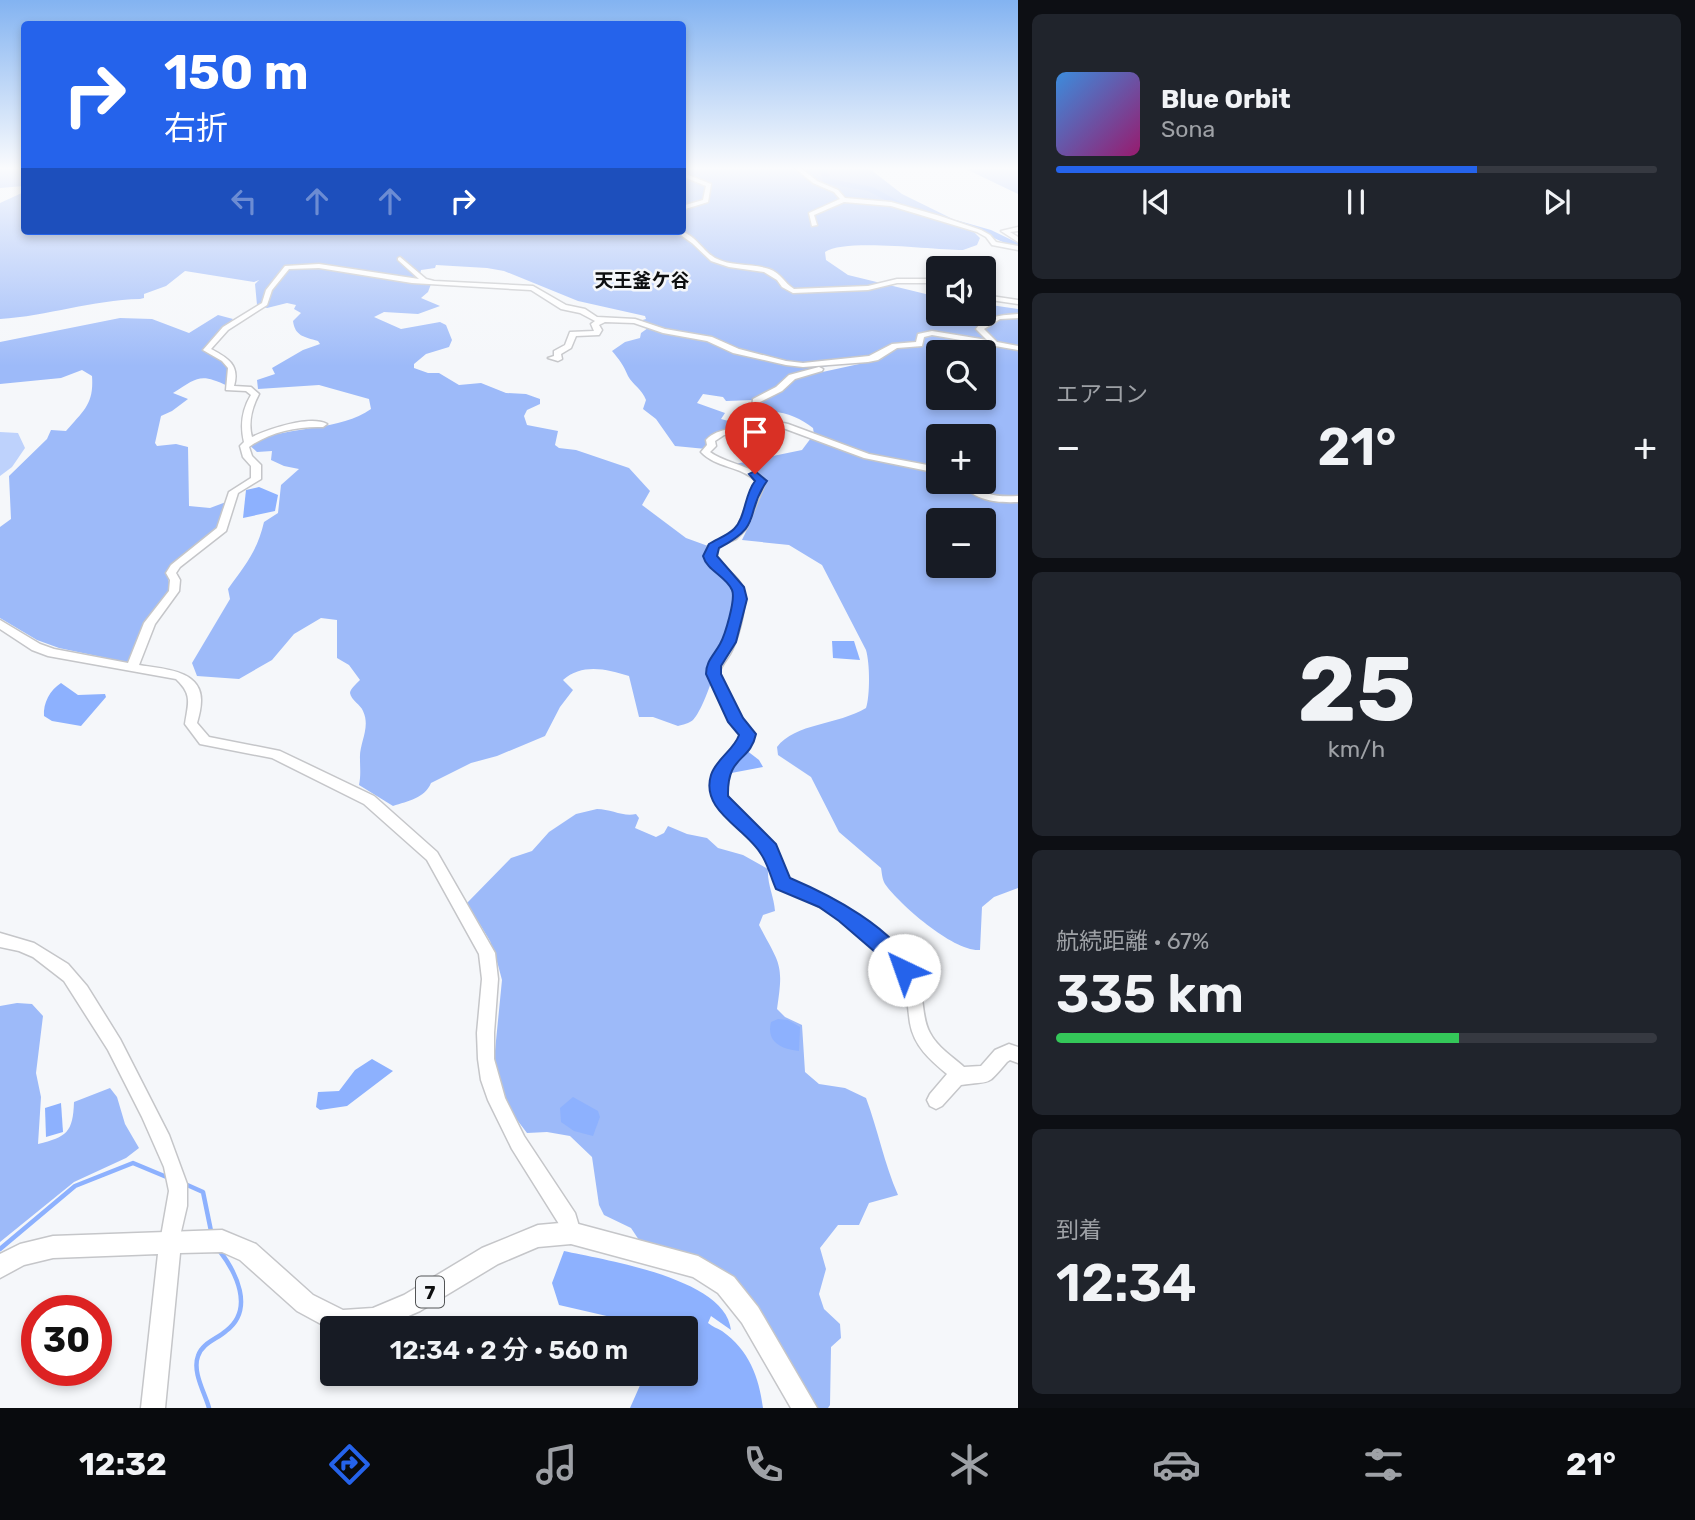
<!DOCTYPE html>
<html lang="ja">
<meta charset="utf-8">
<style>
body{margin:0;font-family:Rubik,"Noto Sans JP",sans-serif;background:#20242c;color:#f1f3f6;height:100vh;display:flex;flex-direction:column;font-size:26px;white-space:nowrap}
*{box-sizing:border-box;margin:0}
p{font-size:23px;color:#9ea1a6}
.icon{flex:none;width:38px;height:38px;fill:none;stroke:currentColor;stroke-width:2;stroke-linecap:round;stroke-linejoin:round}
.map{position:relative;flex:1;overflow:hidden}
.drawer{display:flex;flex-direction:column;gap:14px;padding:14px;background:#0d0f14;width:677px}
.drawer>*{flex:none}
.guide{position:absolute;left:21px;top:21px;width:665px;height:214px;border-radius:7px;box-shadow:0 4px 10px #0003;background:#2563eb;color:#fff;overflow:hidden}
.tools{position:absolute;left:926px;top:256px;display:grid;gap:14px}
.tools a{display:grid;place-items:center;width:70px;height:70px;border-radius:7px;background:#171b24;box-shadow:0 4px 10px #0003;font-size:35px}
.speed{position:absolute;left:21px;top:1295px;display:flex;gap:14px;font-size:35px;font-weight:700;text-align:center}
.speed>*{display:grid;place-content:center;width:91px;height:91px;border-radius:50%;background:#171b24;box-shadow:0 4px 10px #0003;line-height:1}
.speed .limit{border:10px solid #d22;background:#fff;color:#111}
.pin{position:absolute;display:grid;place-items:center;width:60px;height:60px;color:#fff;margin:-72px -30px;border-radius:50% 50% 50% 0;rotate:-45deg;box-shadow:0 0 7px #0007}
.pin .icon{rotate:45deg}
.me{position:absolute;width:77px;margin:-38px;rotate:318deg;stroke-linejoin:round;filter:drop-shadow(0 0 5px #0008)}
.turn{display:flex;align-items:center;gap:24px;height:147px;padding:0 28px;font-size:32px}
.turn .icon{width:91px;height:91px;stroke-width:2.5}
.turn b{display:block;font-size:49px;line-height:60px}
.lanes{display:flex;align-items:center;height:66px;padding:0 28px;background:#0003;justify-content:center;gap:35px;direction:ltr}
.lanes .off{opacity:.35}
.big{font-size:52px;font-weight:600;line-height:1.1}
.drawer .widget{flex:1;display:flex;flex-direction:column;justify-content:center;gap:10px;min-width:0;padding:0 24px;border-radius:10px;background:#20242c}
.drawer .dial{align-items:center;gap:0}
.dial b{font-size:91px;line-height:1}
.song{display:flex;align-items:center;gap:21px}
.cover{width:84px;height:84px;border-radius:10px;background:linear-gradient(135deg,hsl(210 70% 55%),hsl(320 70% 35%))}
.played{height:7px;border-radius:4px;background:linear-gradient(90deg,#2563eb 70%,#363941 70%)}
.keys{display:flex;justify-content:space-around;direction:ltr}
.heat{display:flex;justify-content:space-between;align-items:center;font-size:38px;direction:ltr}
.charge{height:10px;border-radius:5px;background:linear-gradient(90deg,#34c759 67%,#363941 0)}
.trip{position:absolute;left:320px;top:1316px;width:378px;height:70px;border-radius:7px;background:#171b24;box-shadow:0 4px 10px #0003;font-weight:600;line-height:70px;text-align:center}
.menu{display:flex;height:112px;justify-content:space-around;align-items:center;background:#090b0e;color:#9ea1a6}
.menu .icon{width:49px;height:49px}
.menu .selected{color:#2563eb}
.menu b{font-size:32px;color:#f1f3f6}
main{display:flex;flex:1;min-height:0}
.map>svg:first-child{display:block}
.green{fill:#bed2fc}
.forest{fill:#9dbaf9;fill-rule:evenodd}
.water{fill:#8db1fe}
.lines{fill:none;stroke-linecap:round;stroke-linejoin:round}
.stream{stroke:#8db1fe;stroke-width:4.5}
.river{fill:#8db1fe;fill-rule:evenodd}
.minor-casing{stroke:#c5c6c9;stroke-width:3}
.major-casing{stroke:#c5c6c9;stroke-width:3}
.minor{fill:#fff;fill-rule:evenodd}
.major{fill:#fff;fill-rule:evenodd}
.route{fill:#2563eb;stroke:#184099;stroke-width:2}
.labels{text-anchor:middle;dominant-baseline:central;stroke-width:5;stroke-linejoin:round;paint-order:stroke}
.far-neighbourhood-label{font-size:19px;font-weight:bold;fill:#0e0f10;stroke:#f5f7fa}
.shield{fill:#f5f7fa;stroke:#535556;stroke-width:2}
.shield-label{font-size:19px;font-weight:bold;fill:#0e0f10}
</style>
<main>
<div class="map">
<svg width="1018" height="1408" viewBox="0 0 1018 1408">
<rect width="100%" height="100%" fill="#f5f7fa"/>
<polygon class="green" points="0,432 18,433 25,448 12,467 0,476"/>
<g class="forest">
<polygon points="0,169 24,169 24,186 0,188"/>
<path d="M683,169H870L902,194L969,227L980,238L977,245L963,250C933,250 845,238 825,252L826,260L848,275L938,297V313H984V304L1018,309V888L994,897L982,907L980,950C954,952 900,905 885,884C882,879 882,873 881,868L839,832L811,777L778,755L777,747C795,723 838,725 866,708C870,695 870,664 866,650L822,565L789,545L742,540L752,519L756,494L766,480L757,472L735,464L802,450L814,434L813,428C799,417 781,409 763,413L759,421L757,404L795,378L882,359L891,351L807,371L754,400L726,401L723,397L703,394L697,403L725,413L721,419L740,424L739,428L710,435L708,439L711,444L706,449L675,446L656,419L643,409L646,400C642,389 633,385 628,376C624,366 619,359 612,351L625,342L640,338L641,333L648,328L639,321L646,319L645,316L578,301L504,271L487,268L436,265L435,268L421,270L420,274L431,284L428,292L421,298L440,306L418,314L384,312L374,317L401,329L440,322L446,325L452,340L449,347L426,354L414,364V368L428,373H439L459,385L481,383L506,393L526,394L540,399V404L527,410L524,416L527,425L558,431L555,445L559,448L576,450L629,468L650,491L642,505L686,538L708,546L707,559L737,590C732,615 709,704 693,720C690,723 682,725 678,726L653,717H639L629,676C607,669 582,663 563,680L573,690L560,707L545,736L497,756L471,763L431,783C425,798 408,801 393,806L359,785C361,775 360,769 360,759C359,743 371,728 363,711C361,705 351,700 350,693C350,689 357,683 360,680L349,665L337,658V620L321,618L294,634L272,660L239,679L197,676L192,663L230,599L228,589C245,565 257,552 264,522L278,513L281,485L299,469L284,466L271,460L272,451L257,452L248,444C286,425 339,432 371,409L369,399L319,385L258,389L257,380L275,374L272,368L303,350L320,344L318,341C304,337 295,336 293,321L301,313L294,309L296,305L287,303L267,308L257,305L255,284L259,280L254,282L185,271L166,286L144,294V298L140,299C92,300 48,316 0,319V203L24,192V231H682ZM938,352H984V397H938ZM938,436H984V481H938ZM938,520H984V565H938Z"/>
<polygon points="966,169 1018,169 1018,194"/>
<path d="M218,315L233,319L205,348L206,352L229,365L228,386C200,373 198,377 173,393L188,399L172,411L161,416L155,443L157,446L176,444L188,447L189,506L210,508L226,502L218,529L171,567L168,578L171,591L130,663L59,648L37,640L0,618V527L11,519L9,476L47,439L51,430L66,431C84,410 94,404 92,376L82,370L61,378L0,384V342L120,318L152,319L189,333Z"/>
<path d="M597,809C611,809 623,817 636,814L639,818L635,828L656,837L664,833L668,826L687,834L707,838L718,848L743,855L768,869C767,884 774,896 775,911L763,915L759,925C780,965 784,963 777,1009L785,1017L802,1025L805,1072L819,1084L845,1088L866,1098C878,1130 884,1163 898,1195L869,1203L859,1225H838L820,1248L826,1269L819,1294L824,1309L840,1324L841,1338L831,1347L830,1405L828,1408H818L810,1401L699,1258L639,1240L631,1228L604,1215L599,1205L592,1157L570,1136L547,1132L527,1133L505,1104L494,1061L502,980L498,965L490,941L467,903L511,858L532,851L549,832L576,814Z"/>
<path d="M17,1003L32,1004L43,1016L36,1073L41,1097L38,1144C67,1137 73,1132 74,1102L110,1088L117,1097L125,1124L139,1148L126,1158L74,1182L0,1242V1006Z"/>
</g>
<g class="water">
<polygon points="259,487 278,495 275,511 243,518 246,490"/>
<polygon points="832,641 854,641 860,660 833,658"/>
<path d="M61,683L78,695L105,694L106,697L81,726L52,721L44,716C43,703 50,690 61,683Z"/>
<polygon points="746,750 759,760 763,767 726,774 733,761"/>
<path d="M778,1019L788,1020L800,1027L799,1051C781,1049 766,1042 771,1022Z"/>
<polygon points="372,1059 393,1071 347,1106 320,1110 316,1107 318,1092 339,1091 355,1070"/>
<polygon points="573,1097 598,1111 600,1117 593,1136 574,1131 561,1122 560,1108"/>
<polygon points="61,1103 63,1132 46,1137 45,1108"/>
<path d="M564,1251C604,1260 726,1278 731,1330L711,1316L708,1323C713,1327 717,1328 722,1331C749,1350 759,1377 763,1408H630L645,1374H686V1328H645L637,1323L559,1305L552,1283Z"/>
</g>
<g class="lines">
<g class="stream">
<polyline points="185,1184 203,1192 211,1231"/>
<polyline points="0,1249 75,1186 133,1163 169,1178"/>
<path d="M209,1408C205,1393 192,1372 198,1356C202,1343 217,1339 226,1331C255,1309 236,1272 219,1250"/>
</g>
<g class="river">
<polygon points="819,169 827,169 830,179 873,187 916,211 909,213 868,191 824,183"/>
<polygon points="956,220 991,230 1018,243 1018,249 985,234 953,225"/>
</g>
<defs>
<g id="minor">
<polygon points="682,169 686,169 688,175 711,184 708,202 682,210 682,206 703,200 706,186 684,177"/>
<polygon points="796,169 802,169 817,181 838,190 845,198 891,202 940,216 981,230 990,235 996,242 1018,246 1018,250 992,245 986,237 977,232 891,206 844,202 814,215 817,225 812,226 809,213 840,199 834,192 813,183"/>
<polygon points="1018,227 1018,231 1010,232 1018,237 1018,242 1001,231"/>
<path d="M675,231C694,231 700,249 715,258C732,267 751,263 769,269C781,273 784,283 794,289L868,286L897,279H938V283H897L868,290L793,293L782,287L777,280L764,272L729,267L711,261L692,243Z"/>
<path d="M400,257L426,279L434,281L533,286L566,305L585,309L597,317L635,319L665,329L712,337L739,349L786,361L803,363L869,356L892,344L916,342L918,334L932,331L987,340L976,329C985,316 1003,315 1018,314V318L1000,319L984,329L997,342L1018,346V350L932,335L924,337L922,346L897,348L878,360L868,362L803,367L786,365L733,353L707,341L663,333L634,323L605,322L599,325L602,330L599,335L576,336L571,348L561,354L562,359L558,361L548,358L554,356V351L565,345L570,332L594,331L591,324L595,321L580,313L561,309L531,290L412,283L319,268L289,269L272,290L267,305L228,330L211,349C228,358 240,365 234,386L251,387L259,394C252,407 248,423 252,437C269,429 310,415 327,424L323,427C298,426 269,432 249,447L252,456L261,465V479L238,493L226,531L180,567L176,573L180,580L179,591L155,624L139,665C161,669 202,669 201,701C201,708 199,716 197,723L209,737L280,751L374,796L437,852L495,953L498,979L494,1033V1059L505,1098L524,1136L575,1213L581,1233L578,1240L571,1243L564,1240L559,1224L512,1149L488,1100L481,1080L478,1059L477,1033L482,979L479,954L427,860L364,804L272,758L200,744L185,724C188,703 193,695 176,679L48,656L32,650L0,629V620L40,644L54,649L128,663L144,623L169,591L170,580L166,573L171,565L217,528L229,492L251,478V466L243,457L240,446L244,442C240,425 242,410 251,395L246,391L226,390L228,368L222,361L203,350L223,327L262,303L266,290L285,266L319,264L419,279L398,260V258Z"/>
<polygon points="984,295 1018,300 1018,304 984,299"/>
<path d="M819,367L823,369L822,371L795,379L782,391L760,402L759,418L788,424L869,454L938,467V473L864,458L783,428L761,425L751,430L724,435L715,441L716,446L710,452C728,465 751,464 766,481L746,529L736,539L718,547L716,560C725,568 735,574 741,584C750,598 739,635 732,650C728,659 721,664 719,674L741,718L754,734C748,750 731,760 727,774C717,807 757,821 773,843C780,854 781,868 788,879C838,900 893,928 917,980C925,997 921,1017 930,1033C937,1047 953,1057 964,1067L981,1066L995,1050L1009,1044L1018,1047V1063L1010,1060L1007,1062C985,1088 992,1080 961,1085L942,1106L936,1109L930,1106L927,1100L930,1094L947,1074C930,1060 914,1046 910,1023C908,1010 908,997 903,985C881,936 825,908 778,887C771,876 770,863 763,852C748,826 703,812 713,774C718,758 735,750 741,735L730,721L707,674C709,663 715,659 721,650C728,638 739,596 731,584C724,575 713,570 706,561L708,546L729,534L738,526L756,481C741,466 716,468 701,452L707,445L706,440C719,426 738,431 754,422L751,419L753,399L776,387L789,375Z"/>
<path d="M958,481H968C983,496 998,497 1018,496V502C994,503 974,500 958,481Z"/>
<polygon points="0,933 34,943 68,964 87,986 120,1039 169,1135 187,1184 187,1206 177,1249 170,1252 163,1249 160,1242 169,1191 164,1167 142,1117 108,1050 64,981 33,957 19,951 0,947"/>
</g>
<polygon id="major" points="571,1222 698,1256 734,1277 758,1307 817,1408 791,1408 742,1323 718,1293 693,1277 571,1244 538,1247 498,1264 420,1311 381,1328 332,1330 297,1311 240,1260 222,1252 180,1253 165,1408 141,1408 158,1254 53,1258 24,1265 0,1278 0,1254 20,1244 53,1236 222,1230 256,1244 313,1295 343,1310 373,1308 404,1295 482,1248 538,1225"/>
</defs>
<use href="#minor" class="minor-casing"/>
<use href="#major" class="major-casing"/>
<use href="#minor" class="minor"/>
<use href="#major" class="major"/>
</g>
<linearGradient id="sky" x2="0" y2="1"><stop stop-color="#83b3f1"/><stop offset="0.46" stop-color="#fafbfd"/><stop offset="1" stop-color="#fafbfd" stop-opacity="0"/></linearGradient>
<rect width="1018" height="366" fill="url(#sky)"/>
<path class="route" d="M755,471L767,481C743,515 765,524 719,548L717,556L744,587L747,599L736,642L721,666V674L743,718L756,734C750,763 727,754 728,796L776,844L790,878C830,895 895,928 914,970L911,976L904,979L896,976L882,958L839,921L819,907L776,889C771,878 768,864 761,854C746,828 700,811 711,775C716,759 734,750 739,735L728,722L706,674C706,661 714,655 720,644C725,635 736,599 732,590C726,576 707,571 703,556L709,544C717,539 728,535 734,529C746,517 744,495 755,481L749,474Z"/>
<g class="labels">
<g class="far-neighbourhood-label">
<text x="642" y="280">天王釜ケ谷</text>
</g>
<rect class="shield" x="416" y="1276.5" width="28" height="31" rx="5"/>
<g class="shield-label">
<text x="430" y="1292">7</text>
</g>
</g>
</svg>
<div class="tools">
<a><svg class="icon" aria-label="sound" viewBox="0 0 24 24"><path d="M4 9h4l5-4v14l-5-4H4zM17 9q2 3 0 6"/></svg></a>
<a><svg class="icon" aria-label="search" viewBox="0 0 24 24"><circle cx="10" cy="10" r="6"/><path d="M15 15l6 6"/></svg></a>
<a>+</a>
<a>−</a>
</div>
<div class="speed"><div class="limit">30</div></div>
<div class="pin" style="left:755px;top:474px;background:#d93025"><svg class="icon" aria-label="arrive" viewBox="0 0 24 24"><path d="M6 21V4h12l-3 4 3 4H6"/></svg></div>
<svg class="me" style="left:904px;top:970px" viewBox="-20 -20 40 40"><circle r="19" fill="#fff"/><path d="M0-13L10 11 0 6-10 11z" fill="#2563eb"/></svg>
<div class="trip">12:34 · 2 分 · 560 m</div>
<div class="guide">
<div class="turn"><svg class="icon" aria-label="right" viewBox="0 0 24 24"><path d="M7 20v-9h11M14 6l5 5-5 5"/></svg><div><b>150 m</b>右折</div></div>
<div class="lanes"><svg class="icon off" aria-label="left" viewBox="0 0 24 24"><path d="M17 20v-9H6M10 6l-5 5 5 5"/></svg><svg class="icon off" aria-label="ahead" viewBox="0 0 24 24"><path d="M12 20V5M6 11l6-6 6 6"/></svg><svg class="icon off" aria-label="ahead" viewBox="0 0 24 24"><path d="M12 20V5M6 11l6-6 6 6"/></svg><svg class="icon" aria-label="right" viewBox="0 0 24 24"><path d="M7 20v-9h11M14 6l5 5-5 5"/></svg></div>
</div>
</div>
<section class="drawer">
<div class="widget">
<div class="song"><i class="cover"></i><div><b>Blue Orbit</b><p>Sona</p></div></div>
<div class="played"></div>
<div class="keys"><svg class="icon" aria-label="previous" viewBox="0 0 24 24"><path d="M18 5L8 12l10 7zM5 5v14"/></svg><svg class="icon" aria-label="pause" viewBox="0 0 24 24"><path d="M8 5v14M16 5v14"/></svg><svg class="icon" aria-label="next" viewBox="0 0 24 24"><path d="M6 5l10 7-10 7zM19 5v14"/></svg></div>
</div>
<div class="widget"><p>エアコン</p>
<div class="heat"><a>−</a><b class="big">21°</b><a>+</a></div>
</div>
<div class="widget dial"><b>25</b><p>km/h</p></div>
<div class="widget"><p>航続距離 · 67%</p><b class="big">335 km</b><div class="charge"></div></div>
<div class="widget"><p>到着</p><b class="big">12:34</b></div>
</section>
</main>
<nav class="menu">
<b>12:32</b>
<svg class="icon selected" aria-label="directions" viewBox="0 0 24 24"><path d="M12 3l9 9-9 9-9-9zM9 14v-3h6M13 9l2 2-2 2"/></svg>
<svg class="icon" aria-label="music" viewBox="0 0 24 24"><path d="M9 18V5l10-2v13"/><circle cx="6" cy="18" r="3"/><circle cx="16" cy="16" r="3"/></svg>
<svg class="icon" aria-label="phone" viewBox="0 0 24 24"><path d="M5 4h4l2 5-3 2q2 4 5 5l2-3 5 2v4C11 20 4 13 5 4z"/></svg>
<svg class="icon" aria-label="climate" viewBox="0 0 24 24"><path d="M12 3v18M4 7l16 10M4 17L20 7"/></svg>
<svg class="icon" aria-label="car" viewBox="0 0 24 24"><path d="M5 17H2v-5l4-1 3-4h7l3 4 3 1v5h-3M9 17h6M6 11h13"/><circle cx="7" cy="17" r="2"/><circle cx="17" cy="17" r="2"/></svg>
<svg class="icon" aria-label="filters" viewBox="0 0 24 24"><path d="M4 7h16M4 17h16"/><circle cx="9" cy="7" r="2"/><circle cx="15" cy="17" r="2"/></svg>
<b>21°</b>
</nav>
